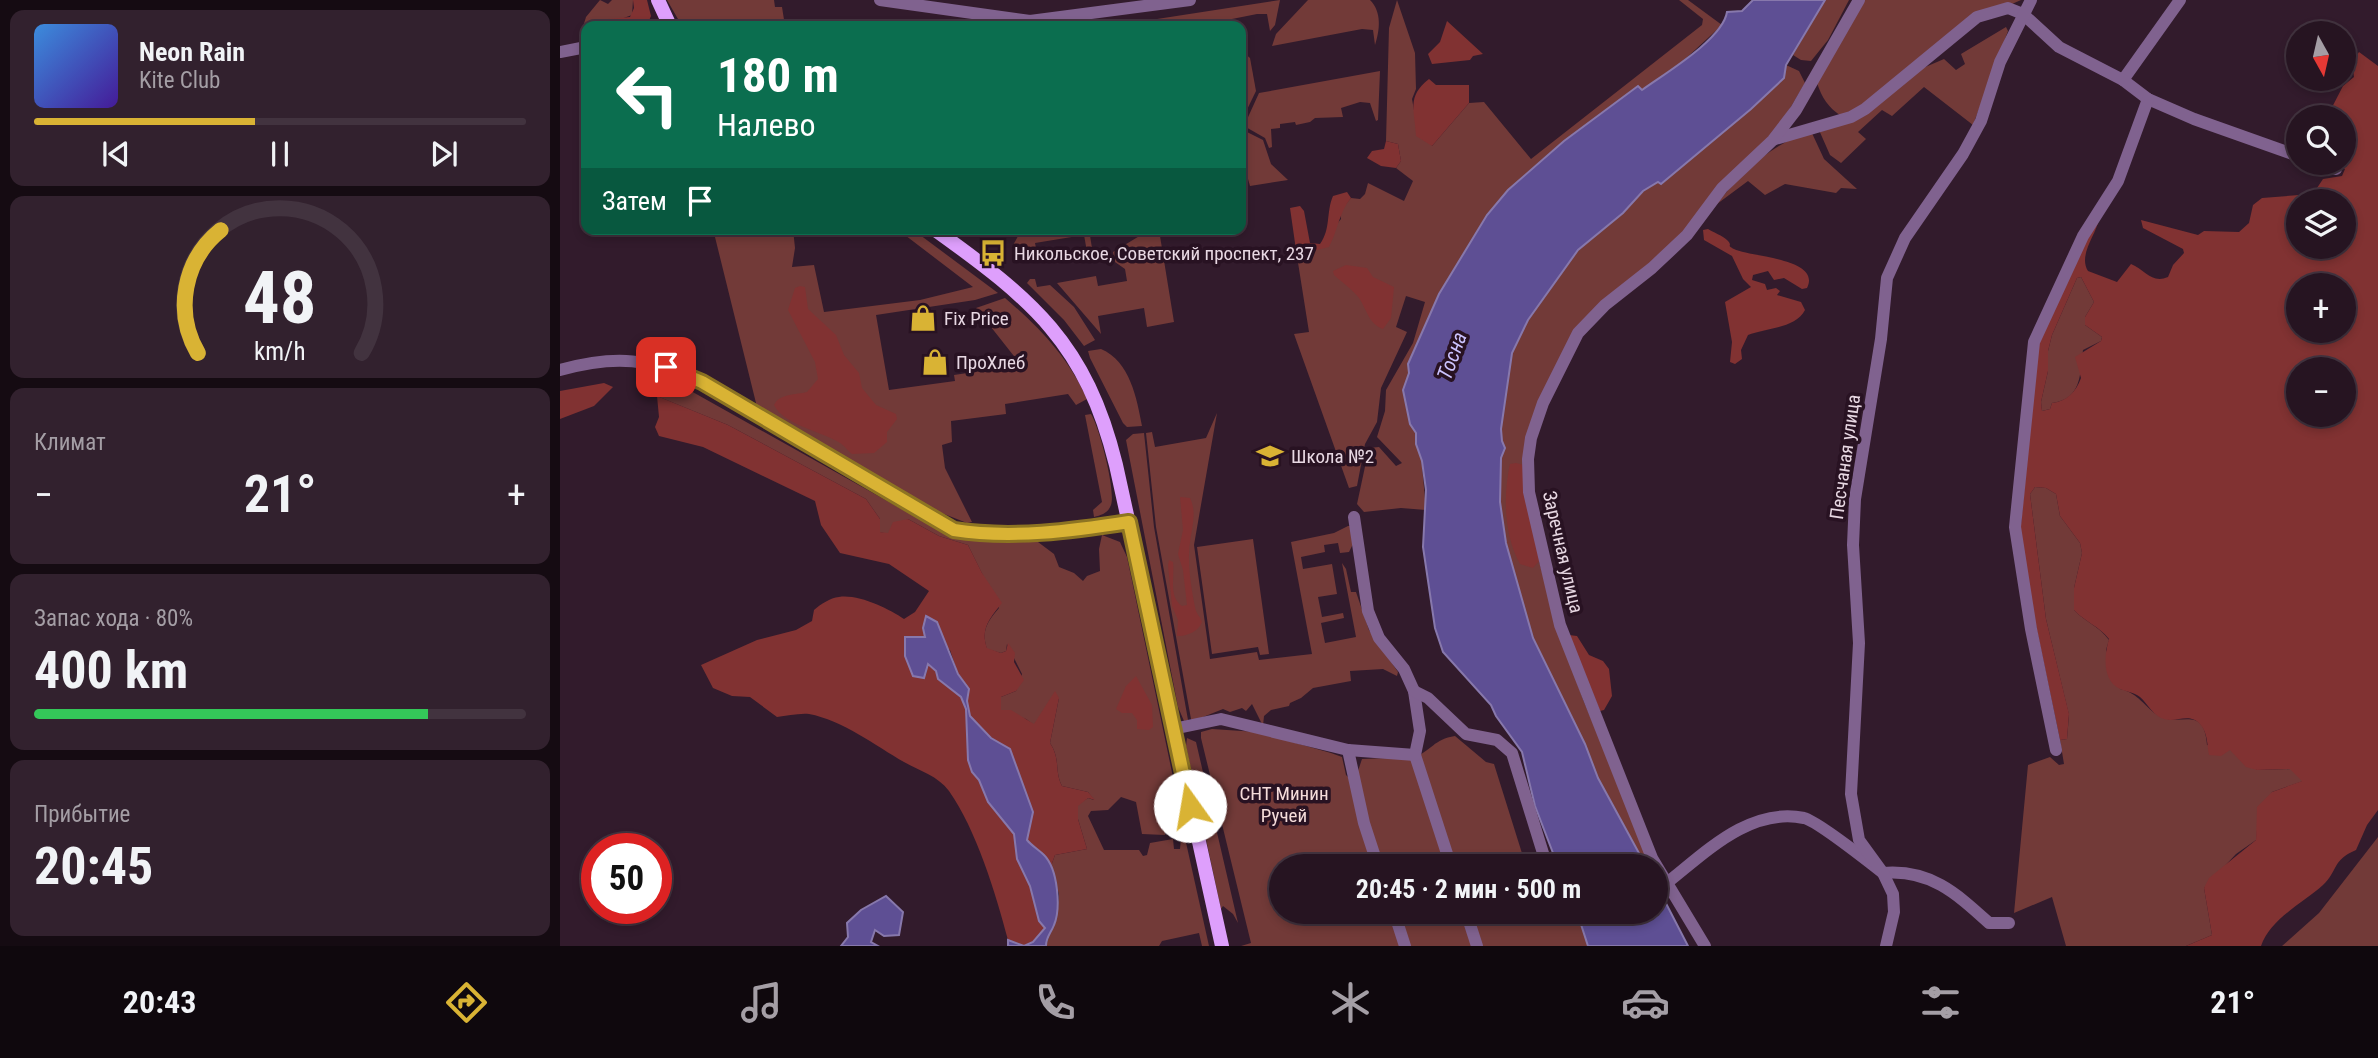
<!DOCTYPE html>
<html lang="ru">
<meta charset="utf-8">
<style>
body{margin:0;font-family:"Roboto Condensed",sans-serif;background:#32212e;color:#f1f3f6;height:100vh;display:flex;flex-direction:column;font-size:26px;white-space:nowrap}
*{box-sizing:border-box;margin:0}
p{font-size:23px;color:#a49ea5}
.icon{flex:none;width:38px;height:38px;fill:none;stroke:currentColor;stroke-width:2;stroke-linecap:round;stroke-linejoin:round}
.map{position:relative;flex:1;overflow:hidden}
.drawer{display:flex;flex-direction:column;gap:10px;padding:10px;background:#150b12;width:560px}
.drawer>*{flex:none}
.top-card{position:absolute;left:21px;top:21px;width:665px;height:214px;border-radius:14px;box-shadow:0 4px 10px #0003,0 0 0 2px #42333f;background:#0b6e4f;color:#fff;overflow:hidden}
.needle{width:46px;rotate:172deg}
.controls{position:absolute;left:1726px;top:21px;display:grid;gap:14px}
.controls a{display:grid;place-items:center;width:70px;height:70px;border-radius:50%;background:#261421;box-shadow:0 4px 10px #0003,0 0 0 2px #42333f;font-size:35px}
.speed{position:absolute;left:21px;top:833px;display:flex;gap:14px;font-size:35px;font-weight:700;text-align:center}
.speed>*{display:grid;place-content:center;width:91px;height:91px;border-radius:50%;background:#261421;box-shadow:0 4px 10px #0003,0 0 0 2px #42333f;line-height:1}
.speed .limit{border:10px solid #d22;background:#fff;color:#111}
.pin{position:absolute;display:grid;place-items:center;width:60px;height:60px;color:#fff;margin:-30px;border-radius:14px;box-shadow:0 4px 10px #0006}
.me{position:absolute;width:77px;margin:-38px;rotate:347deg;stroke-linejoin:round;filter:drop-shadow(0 0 5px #0008)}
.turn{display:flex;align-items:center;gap:24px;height:147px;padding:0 21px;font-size:32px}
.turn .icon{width:91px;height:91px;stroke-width:2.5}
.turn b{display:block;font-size:49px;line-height:60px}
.then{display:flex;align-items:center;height:66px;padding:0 21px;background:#0003;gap:14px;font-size:26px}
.big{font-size:52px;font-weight:700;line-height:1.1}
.drawer .tile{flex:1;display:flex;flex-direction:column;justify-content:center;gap:10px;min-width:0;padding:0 24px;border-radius:14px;background:#32212e}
.drawer .dial{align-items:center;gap:0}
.dial svg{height:182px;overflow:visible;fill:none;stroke:#42333f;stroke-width:7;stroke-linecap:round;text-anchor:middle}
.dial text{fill:#f1f3f6;stroke:none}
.song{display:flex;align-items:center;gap:21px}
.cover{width:84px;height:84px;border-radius:10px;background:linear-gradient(135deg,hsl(210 70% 55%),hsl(260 70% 35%))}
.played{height:7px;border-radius:4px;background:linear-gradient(90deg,#d9b334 45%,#42333f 45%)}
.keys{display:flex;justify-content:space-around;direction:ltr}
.heat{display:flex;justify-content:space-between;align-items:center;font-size:38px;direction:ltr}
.charge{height:10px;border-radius:5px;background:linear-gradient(90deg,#34c759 80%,#42333f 0)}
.trip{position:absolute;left:709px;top:854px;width:399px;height:70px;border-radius:35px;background:#261421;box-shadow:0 4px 10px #0003,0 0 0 2px #42333f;font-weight:700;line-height:70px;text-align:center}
.menu{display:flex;height:112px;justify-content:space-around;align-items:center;background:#0f080d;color:#a49ea5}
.menu .icon{width:49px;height:49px}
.menu .active{color:#d9b334}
.menu b{font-size:32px;color:#f1f3f6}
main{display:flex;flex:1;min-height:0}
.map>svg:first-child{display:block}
.green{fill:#723a38}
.forest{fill:#813232;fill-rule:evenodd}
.water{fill:#5e4f94;stroke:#8778ac;stroke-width:2}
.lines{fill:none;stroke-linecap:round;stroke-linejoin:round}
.minor{stroke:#80628f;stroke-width:12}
.major{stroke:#de9ffc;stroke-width:14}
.route-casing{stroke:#8d7422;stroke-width:18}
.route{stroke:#d9b334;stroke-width:12}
.labels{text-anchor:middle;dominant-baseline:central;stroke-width:7;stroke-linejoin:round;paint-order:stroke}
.poi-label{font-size:19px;fill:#e8d8e3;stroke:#281222;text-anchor:start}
.street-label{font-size:19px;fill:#e8d8e3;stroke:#281222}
.park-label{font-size:19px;fill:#f5dcda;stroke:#281222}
.water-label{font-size:21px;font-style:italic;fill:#ccc3ff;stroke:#281222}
</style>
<main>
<section class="drawer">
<div class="tile">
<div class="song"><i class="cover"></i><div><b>Neon Rain</b><p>Kite Club</p></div></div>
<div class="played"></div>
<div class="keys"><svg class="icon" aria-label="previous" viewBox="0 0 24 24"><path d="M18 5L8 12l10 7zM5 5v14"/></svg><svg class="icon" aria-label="pause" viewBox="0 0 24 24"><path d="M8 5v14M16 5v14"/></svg><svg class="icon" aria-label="next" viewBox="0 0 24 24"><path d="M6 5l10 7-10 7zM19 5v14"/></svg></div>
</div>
<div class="tile dial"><svg viewBox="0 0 100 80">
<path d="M14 69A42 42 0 1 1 86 69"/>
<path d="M14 69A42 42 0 0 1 24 15" stroke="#d9b334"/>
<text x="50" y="56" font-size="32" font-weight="700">48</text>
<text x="50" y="72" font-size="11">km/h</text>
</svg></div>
<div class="tile"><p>Климат</p>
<div class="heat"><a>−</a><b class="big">21°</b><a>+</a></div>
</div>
<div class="tile"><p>Запас хода · 80%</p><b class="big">400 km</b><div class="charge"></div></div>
<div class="tile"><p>Прибытие</p><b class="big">20:45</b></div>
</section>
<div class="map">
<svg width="1818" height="946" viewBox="0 0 1818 946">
<rect width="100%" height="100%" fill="#321b2c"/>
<g class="green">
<polygon points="40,0 48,4 52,0 73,0 72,15 61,19 30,20 22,30 26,17"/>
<polygon points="107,0 214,0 215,7 222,7 225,26 122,26"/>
<polygon points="720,0 715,25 710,31 707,14 697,14 637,26 603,26 597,19"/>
<path d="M748,0H810C822,12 820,30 815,45L813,30L802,29L712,46L716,34Z"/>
<polygon points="837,0 855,53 856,89 852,99 855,116 872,146 909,103 924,102 971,159 1142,25 1143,19 1119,0 1128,0 1162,25 1122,62 1082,90 1078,87 1004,141 948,190 920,227 879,294 848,364 849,373 843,390 850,424 856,433 856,444 861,455 866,510 841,508 804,512 797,504 809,448 819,447 836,466 842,463 817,437 825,411 826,390 853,343 865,302 846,296 836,327 847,332 821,388 817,422 805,444 797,486 789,488 734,334 749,332 736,250 754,252 781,219 780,211 791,198 800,199 805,194 808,183 844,201 853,181 836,168 841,161 838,144 826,141 829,28"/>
<polygon points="1265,0 1289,0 1268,40 1251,61 1241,60 1233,55"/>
<path d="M1300,0H1461L1443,8L1421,12L1304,105L1281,116C1268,107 1262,98 1257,83Z"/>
<polygon points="1446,27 1448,31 1413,125 1364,87 1332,116 1322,110 1298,132 1306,139 1281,163 1270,155 1259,130 1363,68 1384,59 1396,70 1405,64 1401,54"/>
<polygon points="681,53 684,53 690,58 696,91 681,122"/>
<polygon points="1226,65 1239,71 1245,83 1229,110 1209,137 1119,239 1036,307 966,439 979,561 999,633 1024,702 1094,866 1086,866 1038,778 1025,744 973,638 946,543 940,502 941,458 945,448 942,441 941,429 946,387 952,353 968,320 1018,250 1063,213 1083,191 1098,181 1101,184 1191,109 1224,78"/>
<polygon points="820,71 818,120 816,121 810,103 800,102 781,108 783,117 755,118 750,122 736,125 735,122 720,124 720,128 711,129 712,147 709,148 705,138 684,126 699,93"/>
<polygon points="683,130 703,140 711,164 728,180 690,186 688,179 681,180"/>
<path d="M1251,131L1264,159L1297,189L1281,188L1276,193L1225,184L1205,195L1188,181L1157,204C1182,171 1212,144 1251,131Z"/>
<path d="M153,229H233L235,248L232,267L254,265L264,312L360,300L413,287L337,229H352L438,293L415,300L316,315L329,390L395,381L394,375L461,365L416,308L445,298C480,328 508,357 527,399L516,405L508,394L445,404L446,414L391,421L392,442L382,445L385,468L412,522L407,523L374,510L197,407Z"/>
<polygon points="462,229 529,229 534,261 529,263 524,235 475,243 479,263 452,247"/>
<polygon points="591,229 598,229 600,236 614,322 587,327 584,308 538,316 541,334 497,283 536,276 538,286 567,281 565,269 555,262 553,252"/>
<path d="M1521,277L1534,302L1525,317V325L1542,337L1541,341L1523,350C1520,374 1522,399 1492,403L1490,409L1482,411L1481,402L1488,371V351L1492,335L1517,278Z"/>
<polygon points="470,279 475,279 477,287 490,285 514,307 535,340 524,346 504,320 467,283"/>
<path d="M541,349C570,361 577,399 582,426L567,427L563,423L530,358L528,351Z"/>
<path d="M96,374L122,386L370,525L418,539L451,536L474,539L494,554L499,567L514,573L523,581L527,576L540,571L539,549L542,535L560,542L567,557L623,825L617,830L609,822H605V835L582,834L576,802L561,797L548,810L531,811L528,816L544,850H579L583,856L587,855L590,843L613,839L614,849H620L621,839L625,838L649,946H642L639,933L602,941L599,946H486L498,909L499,894L491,866L495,855L527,849L518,819L517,805L528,798L534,800L528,792L502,786C494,770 501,760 490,743L499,698L474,725L466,719L441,711V697L456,691L462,674L447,644L446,651L441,653L427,649C421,631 427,622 439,608L408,545L379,536L348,519L328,534L320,532V519L306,499L168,425L82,390L76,377Z"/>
<polygon points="657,413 634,545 650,659 697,652 699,660 752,654 731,542 774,533 788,526 790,526 793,544 789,552 780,553 778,543 764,545 765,552 741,557 743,569 772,564 777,594 758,597 762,617 783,613 784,618 761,623 765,643 796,637 782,563 786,569 791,592 796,592 809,630 838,672 837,676 823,669 790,671 791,681 753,688 741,698 730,703 729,706 711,710 704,716 703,726 692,704 686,711 682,708 670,712 663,709 633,721 631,719 596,527 586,433 592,432 595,447 646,438"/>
<path d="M531,414C539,426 556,491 551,505C548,513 542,515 534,517L533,510L542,502L525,415Z"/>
<polygon points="584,433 594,527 628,720 624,721 618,707 566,440 573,434"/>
<path d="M1475,487L1486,488L1496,494L1500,516L1520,543L1522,553L1514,588V610C1525,622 1539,626 1549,640L1546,650L1560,689C1579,693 1584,707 1599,716C1619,728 1644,703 1647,745L1670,749L1697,770L1731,769L1743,781L1712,792L1697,830L1696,840L1676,854L1644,888L1652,935L1626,946H1506L1492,897L1454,913L1468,765L1490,757L1499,765L1504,764L1500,740L1507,739L1509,715L1486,619L1470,494Z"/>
<polygon points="693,539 709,654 700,655 698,647 652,654 637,547"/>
<path d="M652,729L697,732L771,753L782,757L786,775L790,779L796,777L802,759L855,757C871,751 874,739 895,736L926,762L934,764L966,866H721V912H1017L1028,946H681L691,943L641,738V732Z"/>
<polygon points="627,738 636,742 678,923 673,914 663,906 661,909 626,746"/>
<polygon points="1818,837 1818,946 1722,946 1759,913"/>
</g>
<g class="forest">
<polygon points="73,0 87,0 91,16 87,25 26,26 26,39 22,30 27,21 70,17 74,8"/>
<polygon points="887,21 923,54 913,56 910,60 872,64 868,54 880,42"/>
<path d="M1799,52L1818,66V810L1807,825L1796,850C1772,860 1778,871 1763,885C1742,904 1711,918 1701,946H1626L1652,935L1644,888L1649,878L1696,840L1697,807L1712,792L1742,781L1730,769L1697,770L1686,767L1670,750L1661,756L1649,755C1647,745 1648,733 1640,724C1629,712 1617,723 1604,719C1593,716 1588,704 1580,697C1573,692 1567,692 1560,689C1542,681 1544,655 1549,639C1539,626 1525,622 1514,610V588L1522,553L1520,543L1500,516L1496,494L1486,488L1475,487L1470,494L1486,619L1509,714L1507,739L1500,740L1459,545L1478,345L1519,245L1539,219C1536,235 1518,255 1528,271L1557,282L1571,264C1585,270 1592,284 1608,277L1613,265L1624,253L1623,249L1583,228L1581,220L1638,235L1644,231L1679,232L1689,223L1693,205L1702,198L1753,194L1763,179L1782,176L1785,169L1773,163H1783V117H1767L1783,86L1794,77L1792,62ZM1738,201H1783V247H1738ZM1521,277L1534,302L1525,317V325L1542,337L1541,341L1515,357L1521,378C1516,392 1507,401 1492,403L1490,409L1482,411L1481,402L1488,371V351L1492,335L1517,278ZM1738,285H1783V331H1738ZM1738,369H1783V415H1738Z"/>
<path d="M869,79L876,85H909V103L872,146L856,136C855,110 846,97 869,79Z"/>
<polygon points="826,141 838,144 841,161 836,168 821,166 807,158 812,151 824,149"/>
<path d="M787,192L791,198C779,212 778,230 769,247L744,253L736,250L730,208L740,206L744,211L750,243L760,244C771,229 766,212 773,196Z"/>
<path d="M1148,229C1153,232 1163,236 1167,240C1174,247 1165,244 1174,249C1189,257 1262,258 1247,288L1242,289L1224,278L1214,280L1208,271L1193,275L1192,280L1205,284L1207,290L1216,288L1220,291L1217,295L1241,302L1245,310C1235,329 1205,328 1188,335L1181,350L1182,359L1175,364L1170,362L1172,342L1165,302L1191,287L1183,279L1172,256L1144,240L1143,230Z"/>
<path d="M786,265L807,268L813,277L834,287L831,318L823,329C809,324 807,310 799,298C792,289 783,283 774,275L773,271Z"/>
<path d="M240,286L245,287L248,309L276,335L284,355L299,373L302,388L316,405L336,414L337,419L327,432V442L314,453L292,454C288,451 284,445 280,443C261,431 224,425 214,405C220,393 236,395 247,392L258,379L255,362L228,310L235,288Z"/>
<polygon points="44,383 53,387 34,406 0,419 0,391"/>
<path d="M97,396L168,425L306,499L320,519V532L328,533L333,522L348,519L379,536L408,545L422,573L442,603C430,618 420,629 427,648L441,653L446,651L448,643L455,653L454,662L464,680L456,691L441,697V710H451L474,724L495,691L499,698L490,743C501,760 494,770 502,786L528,792L535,800L528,798L518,806V819L527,849L495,855L491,866L485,856L467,840L473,812L450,749L431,738L410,716L407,701L408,689L398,674L390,650L365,637H346L345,656L366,675L367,664L376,671L378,679L401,697L408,716V760L412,772L419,780L428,802L454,834L457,859L470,886L479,921L485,928L473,942L464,946L448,940C436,894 416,829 389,791C378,776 360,771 344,762C316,746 282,720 249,714C239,713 227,716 217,717L190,697L172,696L153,688L141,665L197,640L236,630L252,621L254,610C261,604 270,598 279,597C299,594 329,609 344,619L355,612L369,591L329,564L280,553L261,525L255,501L143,447L99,436L95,427L99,417Z"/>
<path d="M956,463L964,465L979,561L973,568L960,564C944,536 943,495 950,464Z"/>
<path d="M620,497L630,498C637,512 632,527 630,542C627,561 631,588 635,607C636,614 640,616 642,622C639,631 626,637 617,636L618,620L612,606L608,565L609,560L613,562C615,577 608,596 622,606L627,605L623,570L618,554L623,530Z"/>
<polygon points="1009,635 1017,636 1029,655 1043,661 1049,669 1052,696 1044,710 1040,711"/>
<polygon points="576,676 592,705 593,727 589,730 577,729 577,720 572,713 562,713 556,709 566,686"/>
</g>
<g class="water">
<path d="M1193,0H1265L1226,65L1224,78L1191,109L1101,184L1098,182L1083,191L1063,213L1018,250L968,320L952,353L941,429L942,441L945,448L941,458L940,502L946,543L973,638L1025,744L1038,778L1086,866H998L975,806L962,752L936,716L931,705L883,652L875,628L863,547L866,490L862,461L856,444V433L850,424L843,390L849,373L848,364L879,294L927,215L948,190L1004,141L1078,86L1082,90C1104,74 1163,39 1167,12L1182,11Z"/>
<path d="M366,616L377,622L398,674L409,689L407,701L410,716L431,738L450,749L473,812L467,840C472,846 479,850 484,855C498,869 501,908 494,925C491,933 486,937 486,946H448V940L464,946L473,942L485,928L479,921L470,886L457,859L454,834L428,802L419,780L412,772L408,760L406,709L401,697L378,679L376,671L368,664L364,678L353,676L345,656V637H365L363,628Z"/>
<polygon points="1096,884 1128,946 1028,946 1017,912 1096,912"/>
<polygon points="326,896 343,912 339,935 324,936 315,930 311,942 318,946 281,946 288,937 287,923 301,910"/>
</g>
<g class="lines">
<g class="minor">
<polyline points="320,0 470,21 630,0"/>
<polyline points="0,52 26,47"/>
<polyline points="1563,80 1620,0"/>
<polyline points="1215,139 1291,117 1305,109 1417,17 1448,8 1463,14 1499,47 1563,80 1588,99 1634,119 1738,156"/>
<polyline points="1758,163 1776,169"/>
<path d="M0,370C58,354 88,359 142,382L394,530C451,539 512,531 569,522"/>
<polyline points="794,517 808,611 819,638 844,669 854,691 860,731 855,755 891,866"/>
<polyline points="854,691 868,698 906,734 937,740 952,753 987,866"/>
<polyline points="613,729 661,719 788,750 855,755"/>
<polyline points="788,750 804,823 818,866"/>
<polyline points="1496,750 1471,629 1455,527 1474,342 1523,236 1558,181 1588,99"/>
<path d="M1108,882C1146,852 1190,807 1244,818C1257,821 1309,862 1323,873C1370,869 1396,893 1429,923H1449"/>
<polyline points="834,912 845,946"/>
<polyline points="906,912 917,946"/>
<polyline points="1145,946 1092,858 1000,625 969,492 968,459 971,438 983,403 1018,333 1045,305 1092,268 1127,235 1162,188 1213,140 1236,110 1299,0"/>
<polyline points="1326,946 1334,912 1333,894 1323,873 1299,840 1291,794 1299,643 1293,545 1295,499 1321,339 1327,278 1345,238 1403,154 1421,121 1440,62 1471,0"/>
</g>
<g class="major">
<polyline points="98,0 110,26"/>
<path d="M374,229C473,300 526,343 556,465L662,946"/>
</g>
</g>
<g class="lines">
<defs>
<path id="route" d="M106,367L142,382L394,530C451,539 512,531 569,522L630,806"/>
</defs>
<use href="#route" class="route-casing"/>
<use href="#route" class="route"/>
</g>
<defs>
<symbol id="bus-bare" viewBox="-9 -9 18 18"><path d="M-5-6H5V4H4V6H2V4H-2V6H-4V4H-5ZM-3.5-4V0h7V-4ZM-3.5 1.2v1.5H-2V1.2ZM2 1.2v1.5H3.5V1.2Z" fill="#d9b334" stroke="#281222" stroke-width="2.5" paint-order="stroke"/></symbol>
<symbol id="shop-bare" viewBox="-9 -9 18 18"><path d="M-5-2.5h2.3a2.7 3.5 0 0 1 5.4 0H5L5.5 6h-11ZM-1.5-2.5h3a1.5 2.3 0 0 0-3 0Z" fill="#d9b334" stroke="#281222" stroke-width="2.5" paint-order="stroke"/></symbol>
<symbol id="school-bare" viewBox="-9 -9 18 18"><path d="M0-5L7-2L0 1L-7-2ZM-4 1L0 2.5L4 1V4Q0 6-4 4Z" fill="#d9b334" stroke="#281222" stroke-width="2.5" paint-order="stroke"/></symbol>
</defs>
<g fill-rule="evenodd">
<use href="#bus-bare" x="414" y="234" width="38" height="38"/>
<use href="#shop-bare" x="344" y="299" width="38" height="38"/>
<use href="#shop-bare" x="356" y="343" width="38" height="38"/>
<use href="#school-bare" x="691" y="437" width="38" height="38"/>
</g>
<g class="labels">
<g class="poi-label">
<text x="454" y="253">Никольское, Советский проспект, 237</text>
<text x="384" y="318">Fix Price</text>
<text x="396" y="362">ПроХлеб</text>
<text x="731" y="456">Школа №2</text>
</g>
<g class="street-label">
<text transform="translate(1285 457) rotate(-82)">Песчаная улица</text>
<text transform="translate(1003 552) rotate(77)">Заречная улица</text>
</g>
<g class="park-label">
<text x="724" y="793">СНТ Минин<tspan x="724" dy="22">Ручей</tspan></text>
</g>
<g class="water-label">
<text transform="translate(892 356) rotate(-70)">Тосна</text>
</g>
</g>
</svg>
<div class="controls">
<a><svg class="needle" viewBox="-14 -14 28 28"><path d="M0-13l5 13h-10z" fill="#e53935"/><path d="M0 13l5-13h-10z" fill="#a49ea5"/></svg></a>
<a><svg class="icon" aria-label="search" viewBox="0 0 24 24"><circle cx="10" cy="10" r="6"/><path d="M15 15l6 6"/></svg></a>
<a><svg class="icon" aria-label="layers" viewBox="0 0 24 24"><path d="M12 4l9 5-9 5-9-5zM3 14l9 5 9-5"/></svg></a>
<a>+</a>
<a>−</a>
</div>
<div class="speed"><div class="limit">50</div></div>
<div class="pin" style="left:106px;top:367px;background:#d93025"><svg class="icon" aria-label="arrive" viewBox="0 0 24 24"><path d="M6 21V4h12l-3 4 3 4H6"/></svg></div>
<svg class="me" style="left:630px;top:806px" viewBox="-20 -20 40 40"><circle r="19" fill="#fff"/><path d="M0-13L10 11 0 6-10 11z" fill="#d9b334"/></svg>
<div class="trip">20:45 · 2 мин · 500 m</div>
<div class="top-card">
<div class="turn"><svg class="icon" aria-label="left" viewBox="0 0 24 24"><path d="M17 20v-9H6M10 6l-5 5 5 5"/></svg><div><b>180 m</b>Налево</div></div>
<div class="then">Затем<svg class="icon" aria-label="arrive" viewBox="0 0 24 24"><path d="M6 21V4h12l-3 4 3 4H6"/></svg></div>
</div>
</div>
</main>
<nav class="menu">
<b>20:43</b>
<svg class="icon active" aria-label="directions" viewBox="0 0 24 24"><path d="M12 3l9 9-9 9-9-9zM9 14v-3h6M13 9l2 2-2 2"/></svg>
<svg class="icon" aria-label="music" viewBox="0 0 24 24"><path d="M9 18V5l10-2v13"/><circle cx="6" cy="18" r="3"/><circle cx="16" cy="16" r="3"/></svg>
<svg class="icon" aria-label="phone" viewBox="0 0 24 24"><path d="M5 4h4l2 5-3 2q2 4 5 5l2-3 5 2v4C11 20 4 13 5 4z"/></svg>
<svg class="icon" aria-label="climate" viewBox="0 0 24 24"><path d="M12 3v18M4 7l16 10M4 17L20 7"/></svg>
<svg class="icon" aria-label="car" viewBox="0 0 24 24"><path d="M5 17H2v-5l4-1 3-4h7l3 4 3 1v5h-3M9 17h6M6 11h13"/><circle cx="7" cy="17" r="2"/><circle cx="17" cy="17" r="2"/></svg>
<svg class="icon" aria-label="filters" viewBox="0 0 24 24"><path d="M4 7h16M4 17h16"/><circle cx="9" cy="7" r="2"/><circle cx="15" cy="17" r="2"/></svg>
<b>21°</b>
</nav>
